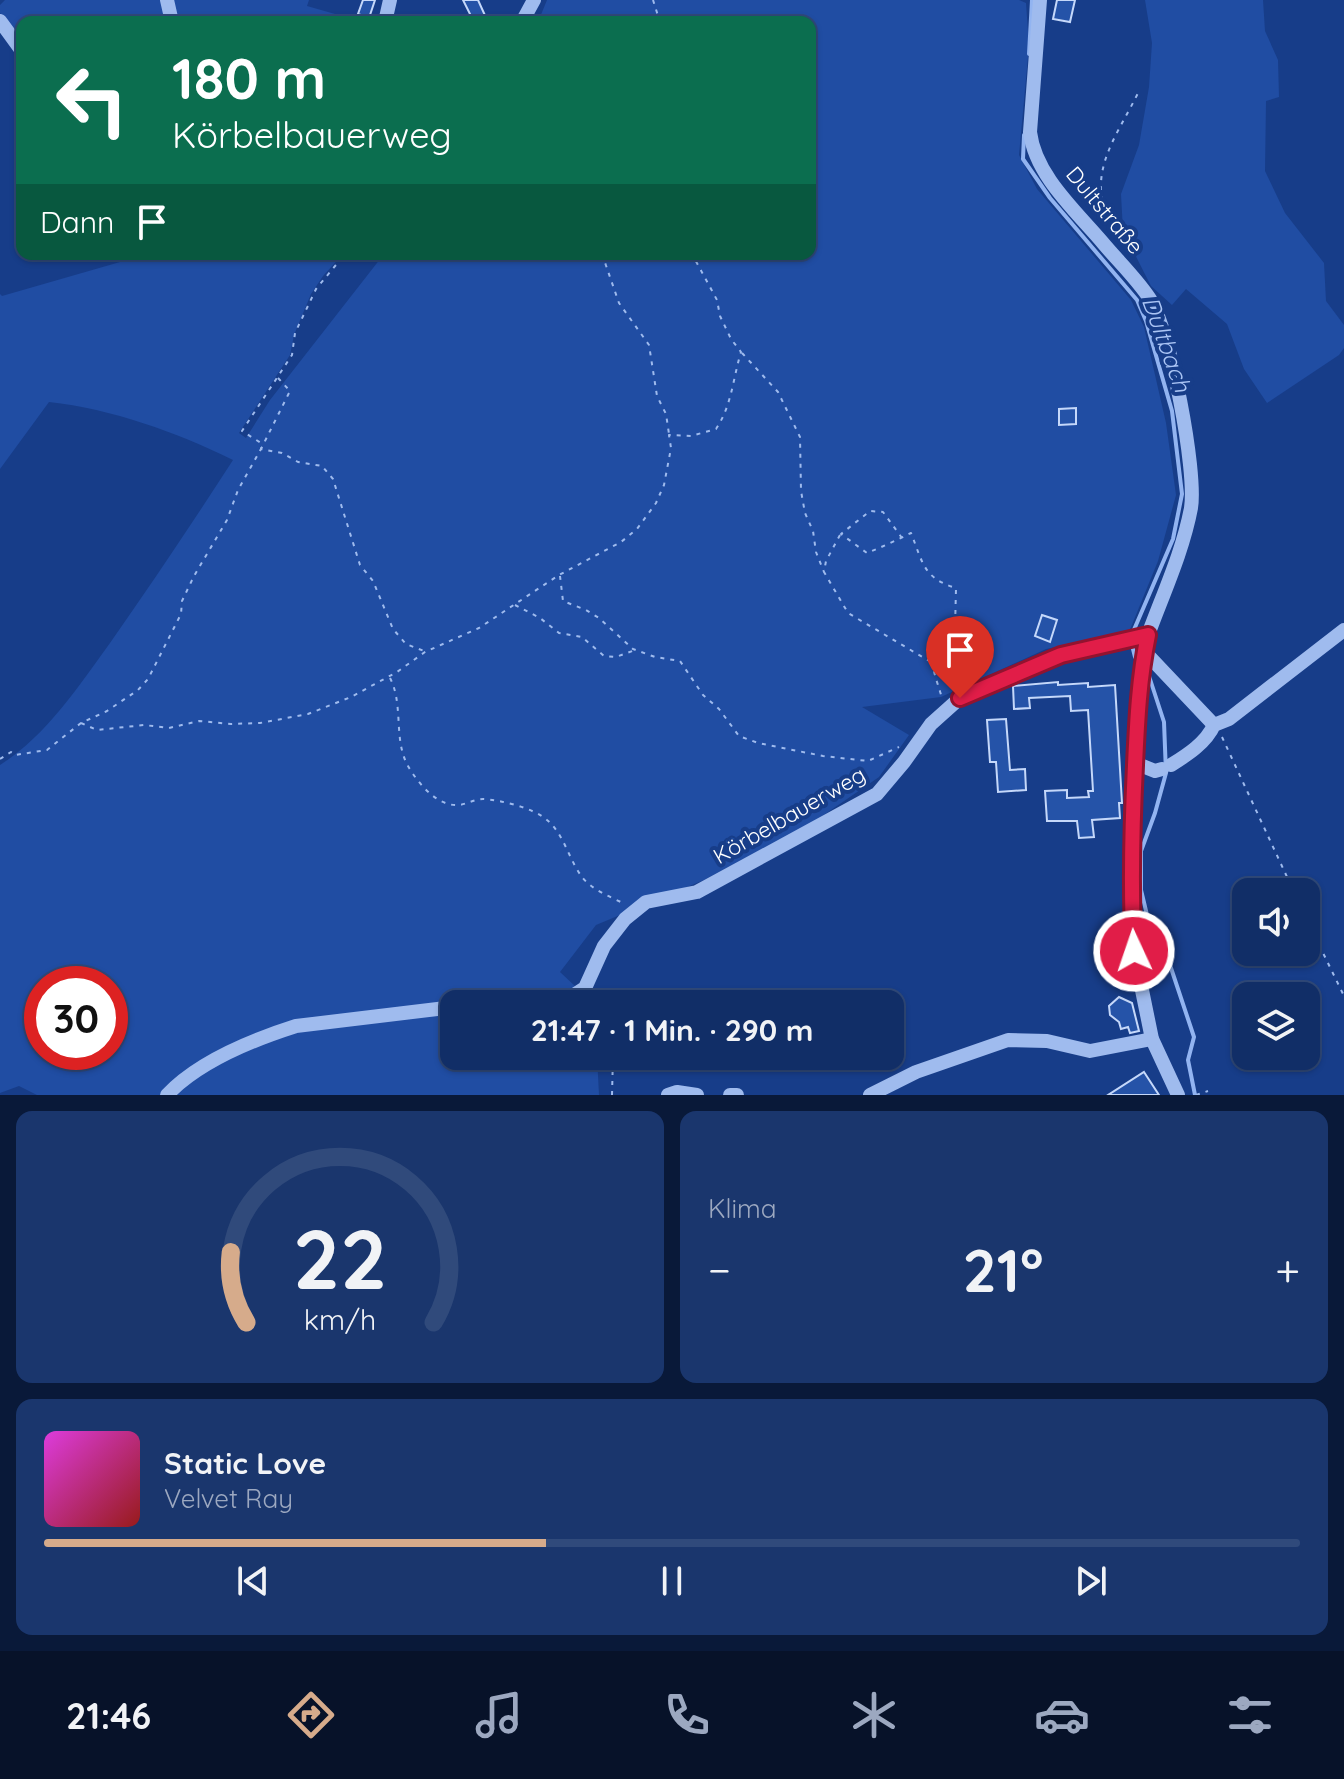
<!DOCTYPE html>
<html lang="de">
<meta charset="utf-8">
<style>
body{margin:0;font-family:Quicksand,sans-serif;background:#1a366d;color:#f1f3f6;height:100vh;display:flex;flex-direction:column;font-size:30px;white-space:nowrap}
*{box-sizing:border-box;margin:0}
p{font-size:26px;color:#9ca8c0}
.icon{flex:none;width:44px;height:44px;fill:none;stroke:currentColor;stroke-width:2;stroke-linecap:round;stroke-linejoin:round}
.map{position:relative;height:1095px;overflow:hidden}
.drawer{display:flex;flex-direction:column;gap:16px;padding:16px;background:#091939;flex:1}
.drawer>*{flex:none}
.guide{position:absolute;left:16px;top:16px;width:800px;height:244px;border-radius:16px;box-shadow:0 2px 6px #0004,0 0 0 2px #304a7b;background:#0b6e4f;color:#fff;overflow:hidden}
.controls{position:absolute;left:1232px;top:878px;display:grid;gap:16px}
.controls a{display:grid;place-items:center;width:88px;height:88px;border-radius:16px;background:#112e67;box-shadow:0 2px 6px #0004,0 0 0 2px #304a7b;font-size:40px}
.speed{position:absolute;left:24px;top:966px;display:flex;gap:16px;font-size:40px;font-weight:700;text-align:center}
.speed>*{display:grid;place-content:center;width:104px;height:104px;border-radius:50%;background:#112e67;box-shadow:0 2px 6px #0004,0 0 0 2px #304a7b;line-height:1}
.speed .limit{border:12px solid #d22;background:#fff;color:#111}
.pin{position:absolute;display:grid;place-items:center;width:68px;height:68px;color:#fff;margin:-82px -34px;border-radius:50% 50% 50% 0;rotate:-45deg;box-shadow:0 0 8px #0007}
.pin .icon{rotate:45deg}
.me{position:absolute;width:88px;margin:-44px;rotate:357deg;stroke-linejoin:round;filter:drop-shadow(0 0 6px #0008)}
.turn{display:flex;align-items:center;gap:28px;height:168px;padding:0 24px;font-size:36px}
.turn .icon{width:104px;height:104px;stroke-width:2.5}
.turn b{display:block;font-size:56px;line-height:68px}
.then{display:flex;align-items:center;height:76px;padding:0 24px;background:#0003;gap:16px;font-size:30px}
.big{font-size:60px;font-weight:700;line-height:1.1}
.drawer .card{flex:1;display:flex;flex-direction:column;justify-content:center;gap:12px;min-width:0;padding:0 28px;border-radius:16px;background:#1a366d}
.drawer .dial{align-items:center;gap:0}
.dial svg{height:208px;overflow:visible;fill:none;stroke:#304a7b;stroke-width:7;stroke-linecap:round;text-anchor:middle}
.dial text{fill:#f1f3f6;stroke:none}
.song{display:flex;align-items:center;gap:24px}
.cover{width:96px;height:96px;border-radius:12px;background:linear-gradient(135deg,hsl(300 70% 55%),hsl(0 70% 35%))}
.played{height:8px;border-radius:4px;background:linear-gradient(90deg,#d6ab8b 40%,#304a7b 40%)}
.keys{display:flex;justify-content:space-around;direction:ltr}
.heat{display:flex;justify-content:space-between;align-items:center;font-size:44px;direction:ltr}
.drawer .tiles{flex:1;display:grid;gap:16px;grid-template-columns:1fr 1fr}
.card:last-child{grid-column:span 2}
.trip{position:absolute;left:440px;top:990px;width:464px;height:80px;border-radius:16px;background:#112e67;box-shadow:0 2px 6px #0004,0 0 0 2px #304a7b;font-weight:700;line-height:80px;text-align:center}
.tabs{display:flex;height:128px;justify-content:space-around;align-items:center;background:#071229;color:#9ca8c0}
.tabs .icon{width:56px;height:56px}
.tabs .current{color:#d6ab8b}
.tabs b{font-size:36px;color:#f1f3f6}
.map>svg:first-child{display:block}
.green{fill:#204da3;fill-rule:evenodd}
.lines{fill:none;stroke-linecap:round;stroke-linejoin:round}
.stream{stroke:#92b4f1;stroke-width:4}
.building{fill:#2553a8;stroke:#c5d8fa;stroke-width:2}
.path{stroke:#9fbbee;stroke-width:2;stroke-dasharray:4 6;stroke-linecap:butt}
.minor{stroke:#9fbbee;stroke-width:14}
.route-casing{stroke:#92132f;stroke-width:20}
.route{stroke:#e11d48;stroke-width:14}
.labels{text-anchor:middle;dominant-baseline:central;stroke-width:8;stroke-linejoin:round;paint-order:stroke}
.street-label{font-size:22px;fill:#fff;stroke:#173d89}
.water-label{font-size:24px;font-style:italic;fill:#abc5f5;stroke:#173d89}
</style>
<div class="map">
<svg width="1344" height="1095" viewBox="0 0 1344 1095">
<rect width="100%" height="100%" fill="#173d89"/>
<g class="green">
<polygon points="5,0 309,0 307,6 363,22 22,22 22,42 0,13 0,5"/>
<path d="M547,0H1019L1026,3L1029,46L1019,155L1037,189L1131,300L1144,327L1166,423L1176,495L1158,561L1129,632L1046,649L941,697L862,707L909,735L879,777L815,821L704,880L596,925L560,972L594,1004H454V1056H597L599,1095H37L19,1086L0,1093V765C47,735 78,687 110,643C152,583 193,522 233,460C176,432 112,409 49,402L0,469V294L2,296L134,258L136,254H343L323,276L311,294L294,335L290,355L239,433L246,438L270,400L384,254H810V22H538ZM42,984H110V1052H42Z"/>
<polygon points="1145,0 1263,0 1265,31 1278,60 1279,97 1266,101 1265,171 1285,213 1324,263 1326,301 1344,325 1344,348 1339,355 1267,403 1244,369 1227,324 1186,289 1172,305 1151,286 1123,231 1121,194 1139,145 1149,87 1152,43"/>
</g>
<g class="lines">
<g class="stream">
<polyline points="1029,54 1032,0"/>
<polyline points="1024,135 1023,159 1050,198 1137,300 1146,321 1172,411 1182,494 1173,539 1133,632"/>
<polyline points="1132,645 1135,657"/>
<polyline points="1148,673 1164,722 1166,773 1155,813 1141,851 1141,890 1147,915 1159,932 1194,1037 1188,1060 1195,1095"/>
</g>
</g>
<g class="building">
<polygon points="363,0 375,0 369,18 358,14"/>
<polygon points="463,0 478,0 488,22 474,22"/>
<polygon points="1057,0 1075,0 1070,22 1053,19"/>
<polygon points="1076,408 1076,424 1059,425 1059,409"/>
<polygon points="1042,615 1057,620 1050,642 1035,636"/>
<polygon points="1058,682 1058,685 1088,683 1088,687 1115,685 1122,803 1119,803 1120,818 1092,820 1094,837 1079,838 1077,821 1047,821 1045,791 1067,790 1067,798 1089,797 1088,791 1093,791 1088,710 1071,711 1070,696 1029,698 1030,708 1014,709 1013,686"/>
<polygon points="1006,719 1010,770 1025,769 1026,790 998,792 996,762 990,762 987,720"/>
<polygon points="1119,997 1132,1003 1139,1031 1130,1033 1128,1027 1121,1029 1119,1022 1110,1015 1109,1006"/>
<polygon points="1144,1072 1159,1095 1108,1095"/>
</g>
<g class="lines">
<g class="path">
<polyline points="653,0 660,22"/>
<path d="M1117,237C1080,177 1115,141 1140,89"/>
<polyline points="602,254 619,303 649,345 657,396 666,414 669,434"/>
<polyline points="742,353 778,392 800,437 801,491 805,513 813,531 816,552 824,572"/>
<polyline points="278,378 290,391 261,449 282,453 298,462 322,466 333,479 360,565 373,581 393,629 406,644 424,651"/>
<polyline points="840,535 826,561 824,572 848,613 931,662"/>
<path d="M902,538L883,512L870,511L841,534L867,553C882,547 897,540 911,533C923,563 923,578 956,588L955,630C923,654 932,664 942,698"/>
<polyline points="560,576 563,601 586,610 599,618 633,649 655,657 680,661 703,695 719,709 739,736 758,743 823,756 868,761 899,747"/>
<polyline points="515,605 540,618 559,633 582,637 604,656 616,657 635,650"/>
<path d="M390,678C404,705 393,739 408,766C418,783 437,807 459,805C467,804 475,799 483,799C500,800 534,808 547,820C564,834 569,860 582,877C591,889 610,897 623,903"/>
<path d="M81,723L97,730L144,725L169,728L199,721L231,724L260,723L308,714L351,697L397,672L425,652L479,628L559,575L621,542L637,529L656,503L664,485L671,448L669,435L691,436L716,429C732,405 733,378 741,352L731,339L720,316L717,300L692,254"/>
<polyline points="1222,737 1294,892"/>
<polyline points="0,759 11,752 15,755 47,750 81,723 107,711 138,690 148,679 181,614 182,601 194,576 227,520 238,490 261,449 261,443 242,431 292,355 295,333 316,289 345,254"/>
<polyline points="1306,918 1344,996"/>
<polyline points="593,998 598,1004"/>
<polyline points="612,1095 613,1056"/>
<polyline points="1196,1095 1208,1091"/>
</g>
<g class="minor">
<polyline points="167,0 172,22"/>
<path d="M1040,0L1030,132C1035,175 1076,211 1103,243C1118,261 1137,279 1150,299C1170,330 1197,471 1191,508C1183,551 1163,594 1148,635L1144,651L1132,813L1131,871L1134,951L1152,1039L1178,1095"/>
<polyline points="0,21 22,51"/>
<polyline points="385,22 390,0"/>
<polyline points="522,22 534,0"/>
<polyline points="1144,651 1214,725"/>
<polyline points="1135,763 1155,771 1162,769"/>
<path d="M1171,765C1187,755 1206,743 1214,725L1229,719L1344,630"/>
<polyline points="489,1004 534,1004"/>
<polyline points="549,1004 568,999 585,988 604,946 625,919 646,902 697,892 877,794 904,762 931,724 960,698 1061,655 1148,635"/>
<path d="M167,1095C199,1061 252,1040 296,1026L454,1007"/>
<polyline points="668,1095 677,1092 697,1095"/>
<polyline points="730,1095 737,1095"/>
<polyline points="870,1095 916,1072 1008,1040 1047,1041 1090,1051 1152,1039"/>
</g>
</g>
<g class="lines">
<defs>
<path id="route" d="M960,698L1061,655L1148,635C1139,678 1137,722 1135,765C1132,827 1130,888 1134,951"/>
</defs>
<use href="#route" class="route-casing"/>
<use href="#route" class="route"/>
</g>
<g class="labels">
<g class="street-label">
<text transform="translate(1105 210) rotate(50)">Dultstraße</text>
<text transform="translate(789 815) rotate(-30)">Körbelbauerweg</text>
</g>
<g class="water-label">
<text transform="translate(1167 344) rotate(70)">Dultbach</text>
</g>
</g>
</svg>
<div class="controls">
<a><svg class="icon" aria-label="sound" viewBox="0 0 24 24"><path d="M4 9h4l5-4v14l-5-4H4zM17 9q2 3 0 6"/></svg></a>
<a><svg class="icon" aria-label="layers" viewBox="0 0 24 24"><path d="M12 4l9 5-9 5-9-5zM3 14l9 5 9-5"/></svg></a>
</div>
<div class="speed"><div class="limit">30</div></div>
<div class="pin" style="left:960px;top:698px;background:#d93025"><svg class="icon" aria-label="arrive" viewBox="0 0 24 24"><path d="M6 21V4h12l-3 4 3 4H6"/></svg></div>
<svg class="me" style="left:1134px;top:951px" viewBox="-20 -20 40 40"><circle r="17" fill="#e11d48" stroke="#fff" stroke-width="3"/><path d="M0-11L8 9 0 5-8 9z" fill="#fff"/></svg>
<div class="trip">21:47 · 1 Min. · 290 m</div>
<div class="guide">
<div class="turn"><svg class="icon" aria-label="left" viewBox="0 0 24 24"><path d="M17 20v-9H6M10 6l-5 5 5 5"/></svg><div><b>180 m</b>Körbelbauerweg</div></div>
<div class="then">Dann<svg class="icon" aria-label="arrive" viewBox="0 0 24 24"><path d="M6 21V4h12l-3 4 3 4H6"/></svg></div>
</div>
</div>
<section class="drawer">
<div class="tiles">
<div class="card dial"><svg viewBox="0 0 100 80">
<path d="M14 69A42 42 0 1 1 86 69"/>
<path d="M14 69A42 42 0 0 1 8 42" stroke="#d6ab8b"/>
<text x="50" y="56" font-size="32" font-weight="700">22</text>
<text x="50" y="72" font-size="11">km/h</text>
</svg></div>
<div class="card"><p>Klima</p>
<div class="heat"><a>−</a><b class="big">21°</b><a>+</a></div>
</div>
<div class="card">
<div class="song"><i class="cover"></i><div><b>Static Love</b><p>Velvet Ray</p></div></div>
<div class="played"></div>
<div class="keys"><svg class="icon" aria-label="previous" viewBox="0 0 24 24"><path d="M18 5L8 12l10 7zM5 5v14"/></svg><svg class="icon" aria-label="pause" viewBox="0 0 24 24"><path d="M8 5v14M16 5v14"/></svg><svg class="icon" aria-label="next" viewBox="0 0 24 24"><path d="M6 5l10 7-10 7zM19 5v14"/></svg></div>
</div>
</div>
</section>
<nav class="tabs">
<b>21:46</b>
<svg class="icon current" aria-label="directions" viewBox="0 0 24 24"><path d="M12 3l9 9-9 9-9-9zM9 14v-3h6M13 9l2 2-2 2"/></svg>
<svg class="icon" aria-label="music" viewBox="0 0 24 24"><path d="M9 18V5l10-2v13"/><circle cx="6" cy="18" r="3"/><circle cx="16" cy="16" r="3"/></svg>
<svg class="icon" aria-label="phone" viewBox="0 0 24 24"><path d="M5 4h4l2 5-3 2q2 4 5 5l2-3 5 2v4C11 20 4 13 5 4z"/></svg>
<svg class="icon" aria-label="climate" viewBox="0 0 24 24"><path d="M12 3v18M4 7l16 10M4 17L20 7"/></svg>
<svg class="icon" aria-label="car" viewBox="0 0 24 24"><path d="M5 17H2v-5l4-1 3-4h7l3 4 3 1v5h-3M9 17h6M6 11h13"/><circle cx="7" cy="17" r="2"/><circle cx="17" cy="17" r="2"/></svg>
<svg class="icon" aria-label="filters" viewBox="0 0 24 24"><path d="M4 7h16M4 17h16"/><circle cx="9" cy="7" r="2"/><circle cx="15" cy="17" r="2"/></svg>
</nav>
